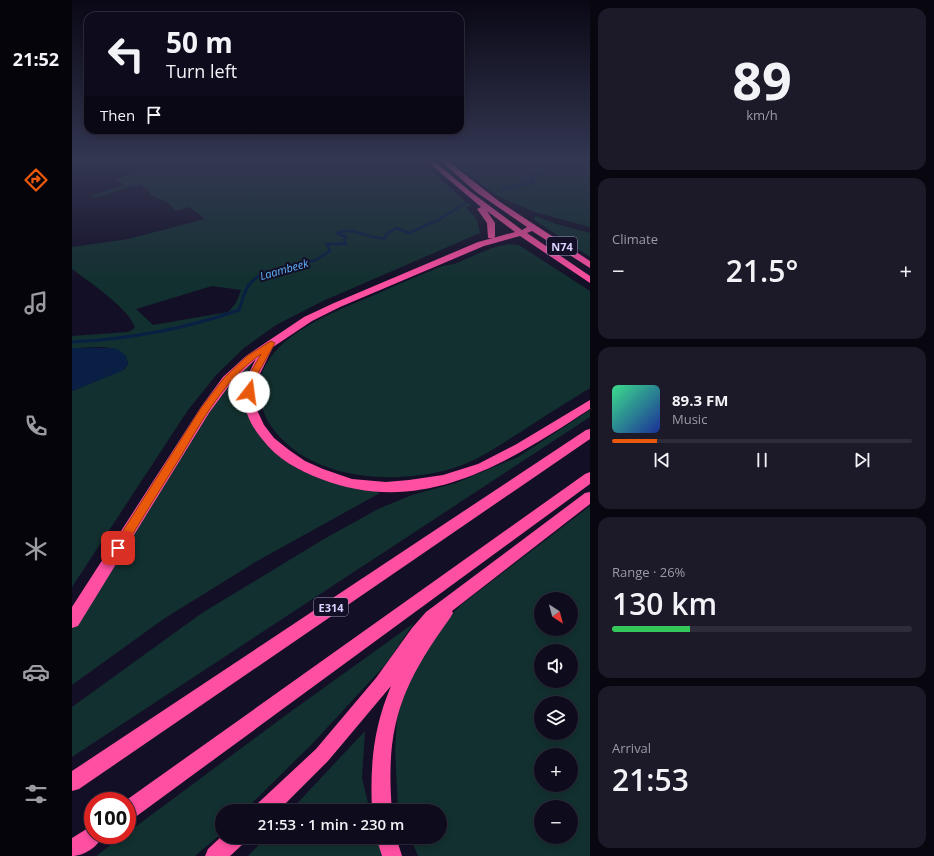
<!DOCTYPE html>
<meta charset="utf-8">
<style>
body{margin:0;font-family:"Open Sans",sans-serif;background:#1c1929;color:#f1f3f6;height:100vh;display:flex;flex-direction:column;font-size:15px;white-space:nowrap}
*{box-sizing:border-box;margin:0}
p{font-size:13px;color:#9b9ba3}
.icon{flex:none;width:22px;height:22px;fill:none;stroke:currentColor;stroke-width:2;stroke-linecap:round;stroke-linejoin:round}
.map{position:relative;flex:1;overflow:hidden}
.details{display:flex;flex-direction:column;gap:8px;padding:8px;background:#08060f;width:344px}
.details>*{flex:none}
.hud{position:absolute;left:12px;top:12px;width:380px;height:122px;border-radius:12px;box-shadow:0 2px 6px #0003,0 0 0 1px #2e2b3b;background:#0e0b1c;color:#f1f3f6;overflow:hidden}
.needle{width:26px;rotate:144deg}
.controls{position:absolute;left:462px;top:592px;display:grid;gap:8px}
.controls a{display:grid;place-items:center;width:44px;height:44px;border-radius:50%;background:#0e0b1c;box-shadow:0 2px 6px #0003,0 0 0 1px #2e2b3b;font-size:20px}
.speed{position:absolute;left:12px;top:792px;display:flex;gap:8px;font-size:20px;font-weight:700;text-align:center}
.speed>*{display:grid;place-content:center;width:52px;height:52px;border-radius:50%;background:#0e0b1c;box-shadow:0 2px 6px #0003,0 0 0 1px #2e2b3b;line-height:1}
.speed .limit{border:6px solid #d22;background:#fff;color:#111}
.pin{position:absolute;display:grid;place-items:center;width:34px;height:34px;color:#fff;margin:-17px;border-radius:8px;box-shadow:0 2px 6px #0006}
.me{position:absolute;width:44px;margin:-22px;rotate:15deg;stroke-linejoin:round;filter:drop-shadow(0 0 3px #0008)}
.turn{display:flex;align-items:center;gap:14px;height:84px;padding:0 16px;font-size:18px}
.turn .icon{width:52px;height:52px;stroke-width:2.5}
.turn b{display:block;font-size:28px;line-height:34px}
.then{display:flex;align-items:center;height:38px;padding:0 16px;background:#0003;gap:8px;font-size:15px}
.big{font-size:30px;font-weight:600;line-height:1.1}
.details .tile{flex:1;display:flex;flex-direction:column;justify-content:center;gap:6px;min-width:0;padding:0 14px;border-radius:12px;background:#1c1929}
.details .dial{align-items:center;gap:0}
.dial b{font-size:52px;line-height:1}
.song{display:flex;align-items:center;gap:12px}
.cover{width:48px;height:48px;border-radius:6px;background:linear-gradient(135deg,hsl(150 70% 55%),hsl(230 70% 35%))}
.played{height:4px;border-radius:2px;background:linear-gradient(90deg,#ea580c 15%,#2e2b3b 15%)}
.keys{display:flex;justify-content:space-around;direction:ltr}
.heat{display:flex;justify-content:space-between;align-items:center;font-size:22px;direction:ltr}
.charge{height:6px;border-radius:3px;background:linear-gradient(90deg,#34c759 26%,#2e2b3b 0)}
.trip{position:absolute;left:143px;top:804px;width:232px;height:40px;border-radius:20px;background:#0e0b1c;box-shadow:0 2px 6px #0003,0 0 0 1px #2e2b3b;font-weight:600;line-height:40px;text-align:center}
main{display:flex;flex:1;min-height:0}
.tabs{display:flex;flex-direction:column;width:72px;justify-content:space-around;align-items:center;background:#06040b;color:#9b9ba3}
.tabs .icon{width:28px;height:28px}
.tabs .on{color:#ea580c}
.tabs b{font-size:18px;color:#f1f3f6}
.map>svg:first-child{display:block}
.green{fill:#12302f;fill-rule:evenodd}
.water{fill:#0a1f44}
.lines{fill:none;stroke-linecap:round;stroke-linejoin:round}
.stream-far1{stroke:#0a1f44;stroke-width:2.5}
.stream{stroke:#0a1f44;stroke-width:3}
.highway{fill:#ff4fa3;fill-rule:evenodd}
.route{fill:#ea580c;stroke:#983908}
.labels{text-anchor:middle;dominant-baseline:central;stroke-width:4;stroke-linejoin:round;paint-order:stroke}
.shield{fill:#130f26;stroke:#9e99be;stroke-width:1}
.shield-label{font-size:11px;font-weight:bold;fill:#d9d4ff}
.far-water-label{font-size:11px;font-style:italic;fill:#62b6ff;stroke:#130f26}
</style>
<main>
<nav class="tabs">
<b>21:52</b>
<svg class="icon on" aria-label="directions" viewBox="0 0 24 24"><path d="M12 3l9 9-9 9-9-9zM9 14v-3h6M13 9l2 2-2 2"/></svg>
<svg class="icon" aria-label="music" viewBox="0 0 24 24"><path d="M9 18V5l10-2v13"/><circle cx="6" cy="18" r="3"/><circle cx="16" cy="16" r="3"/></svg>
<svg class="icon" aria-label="phone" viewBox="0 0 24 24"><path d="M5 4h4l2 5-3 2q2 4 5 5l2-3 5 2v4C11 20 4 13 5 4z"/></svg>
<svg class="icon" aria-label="climate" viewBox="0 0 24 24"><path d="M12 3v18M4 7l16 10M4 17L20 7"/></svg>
<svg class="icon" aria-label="car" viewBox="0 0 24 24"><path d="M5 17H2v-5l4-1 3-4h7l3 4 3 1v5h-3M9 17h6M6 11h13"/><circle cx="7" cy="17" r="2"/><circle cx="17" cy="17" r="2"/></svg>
<svg class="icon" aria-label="filters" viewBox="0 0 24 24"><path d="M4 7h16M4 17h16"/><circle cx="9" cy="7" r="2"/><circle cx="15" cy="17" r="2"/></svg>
</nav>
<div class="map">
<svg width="518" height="856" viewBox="0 0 518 856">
<rect width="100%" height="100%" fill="#130f26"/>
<g class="green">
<path d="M86,162H349L399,206L394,207L405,220L408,233L251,301L204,325L172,348L145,374L116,410L0,587V391L53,369L56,362C48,341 18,348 0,348V336L56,332L63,328C58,309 17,282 0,269V247L56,239L133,219L117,207L104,211L96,203L77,194V191L68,184L23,198L19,196L52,185L44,180ZM140,286L169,290L164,303L156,312L81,325L64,309Z"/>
<polygon points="382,162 518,162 518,227 466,213 432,199 422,194"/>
<polygon points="464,216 484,224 518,233 518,257 461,219"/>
<path d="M437,244L447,245L518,291V388C495,402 472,417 450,431C428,445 407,460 382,468C322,486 234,481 197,423C189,410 185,391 189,376C203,333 262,312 300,296C322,286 345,276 368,267C373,265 379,265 385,263C402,256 418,247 437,244Z"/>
<path d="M181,361C178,368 173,376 171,383C169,394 173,406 177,416C193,454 225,473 263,483C271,486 304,491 308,493L187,560L93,618L0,685V629L138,409L170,369Z"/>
<polygon points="518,410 518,417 0,757 0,707 130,613 252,539 306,509 340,495 384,483 446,457"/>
<path d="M518,506V856H346L338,837H368V811H326L323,750L325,719L334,685L367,627L390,604ZM469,599H499V629H469ZM469,651H499V681H469ZM469,703H499V733H469ZM469,755H499V785H469ZM469,807H499V837H469Z"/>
<polygon points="342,623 313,665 241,743 172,811 150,811 150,833 123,856 24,856 52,835 55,835 55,833 214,715"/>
<polygon points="293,731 290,778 298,811 218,811"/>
<polygon points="194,837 305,837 311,856 176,856"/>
</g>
<polygon class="water" points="0,348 39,348 46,349 54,356 56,365 50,371 0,391"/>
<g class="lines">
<g class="stream-far1">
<polyline points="429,190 441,186 461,183 462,181 459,178 459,175 468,174 488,162"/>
<path d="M192,273L244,260L258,251L255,244H274L272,240L274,236L267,235L265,233C284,226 297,240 313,238L315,234L324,228L337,233L366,220L394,203"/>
</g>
<path class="stream" d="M0,342C57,339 113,329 167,310C174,289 174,282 194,272"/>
<g class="highway">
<path d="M356,162H363L399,192L450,230L455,227L404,192L370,162H377L428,202L518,261V268L460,231L455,233L518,276V283L448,236L412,246L268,307L240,321L201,347L185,380L183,392L185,410L192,425L202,438L217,450L233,461L251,469L280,479L314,482L337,480L371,475L406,464L443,445L518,400V409C435,463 351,518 249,479C227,471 204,458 190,439C168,412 167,389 184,359L159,383L137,413L6,626L0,628V607L129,407L151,377L174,356L232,317L262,303L406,242L443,232L415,211L423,223V236L422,238H416L415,223L405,209L409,207Z"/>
<polygon points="518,429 518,439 7,789 0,791 0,771 514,430"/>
<polygon points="518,472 518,484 62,818 55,821 55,801 53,801 513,474"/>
<path d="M518,492V504L380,611L381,613L378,618C329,686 313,726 320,811H300C298,765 301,729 319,686L256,761L206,811H182L185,804L244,749L304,678L340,628L354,612L513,493Z"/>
<path d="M21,825V835H31C26,847 12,856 0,856V838Z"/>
<polygon points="150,836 174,837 171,844 158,856 133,856 136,849"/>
<polygon points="304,837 324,837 330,856 310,856"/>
</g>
</g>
<linearGradient id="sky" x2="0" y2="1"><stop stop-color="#0a0815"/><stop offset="0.57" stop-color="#333752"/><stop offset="1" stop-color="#333752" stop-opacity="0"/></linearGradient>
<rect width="518" height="282" fill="url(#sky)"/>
<path class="route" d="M199,341L203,343L185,375L180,394H174L173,392L177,375L189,354C153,379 131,419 109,456C89,488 69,520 50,552L46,553L42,552L40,548L42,545L129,408L152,378L175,356Z"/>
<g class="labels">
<g class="shield">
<rect x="475" y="237" width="30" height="18" rx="3"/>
<rect x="242" y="598" width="34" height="18" rx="3"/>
</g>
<g class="shield-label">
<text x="490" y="246">N74</text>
<text x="259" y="607">E314</text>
</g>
<g class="far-water-label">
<text transform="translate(212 269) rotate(-16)">Laambeek</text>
</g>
</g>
</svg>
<div class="controls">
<a><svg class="needle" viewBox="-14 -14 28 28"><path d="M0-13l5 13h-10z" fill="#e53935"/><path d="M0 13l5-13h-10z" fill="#9b9ba3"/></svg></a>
<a><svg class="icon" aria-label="sound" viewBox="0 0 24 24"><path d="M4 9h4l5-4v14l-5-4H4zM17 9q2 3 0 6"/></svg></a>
<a><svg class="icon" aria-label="layers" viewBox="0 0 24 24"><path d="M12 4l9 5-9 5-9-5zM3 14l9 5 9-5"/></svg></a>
<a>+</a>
<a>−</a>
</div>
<div class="speed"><div class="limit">100</div></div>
<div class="pin" style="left:46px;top:548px;background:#d93025"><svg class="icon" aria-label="arrive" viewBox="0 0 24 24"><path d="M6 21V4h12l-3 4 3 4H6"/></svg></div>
<svg class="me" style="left:177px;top:392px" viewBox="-20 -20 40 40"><circle r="19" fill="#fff"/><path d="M0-13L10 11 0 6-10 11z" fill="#ea580c"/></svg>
<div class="trip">21:53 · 1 min · 230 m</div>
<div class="hud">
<div class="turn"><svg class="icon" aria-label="left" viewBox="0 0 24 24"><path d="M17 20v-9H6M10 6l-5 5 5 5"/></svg><div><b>50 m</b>Turn left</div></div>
<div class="then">Then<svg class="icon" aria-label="arrive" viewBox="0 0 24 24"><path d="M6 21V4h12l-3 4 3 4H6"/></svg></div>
</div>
</div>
<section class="details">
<div class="tile dial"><b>89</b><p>km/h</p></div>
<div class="tile"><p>Climate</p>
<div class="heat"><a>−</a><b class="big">21.5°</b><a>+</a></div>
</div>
<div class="tile">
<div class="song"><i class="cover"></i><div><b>89.3 FM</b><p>Music</p></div></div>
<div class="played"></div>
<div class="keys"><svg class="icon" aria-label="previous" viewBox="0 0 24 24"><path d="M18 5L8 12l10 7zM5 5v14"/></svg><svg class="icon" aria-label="pause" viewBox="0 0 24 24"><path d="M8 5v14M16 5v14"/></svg><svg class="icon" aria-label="next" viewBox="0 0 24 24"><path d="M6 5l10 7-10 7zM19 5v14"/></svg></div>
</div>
<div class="tile"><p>Range · 26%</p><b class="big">130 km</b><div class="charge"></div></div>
<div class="tile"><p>Arrival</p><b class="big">21:53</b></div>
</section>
</main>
